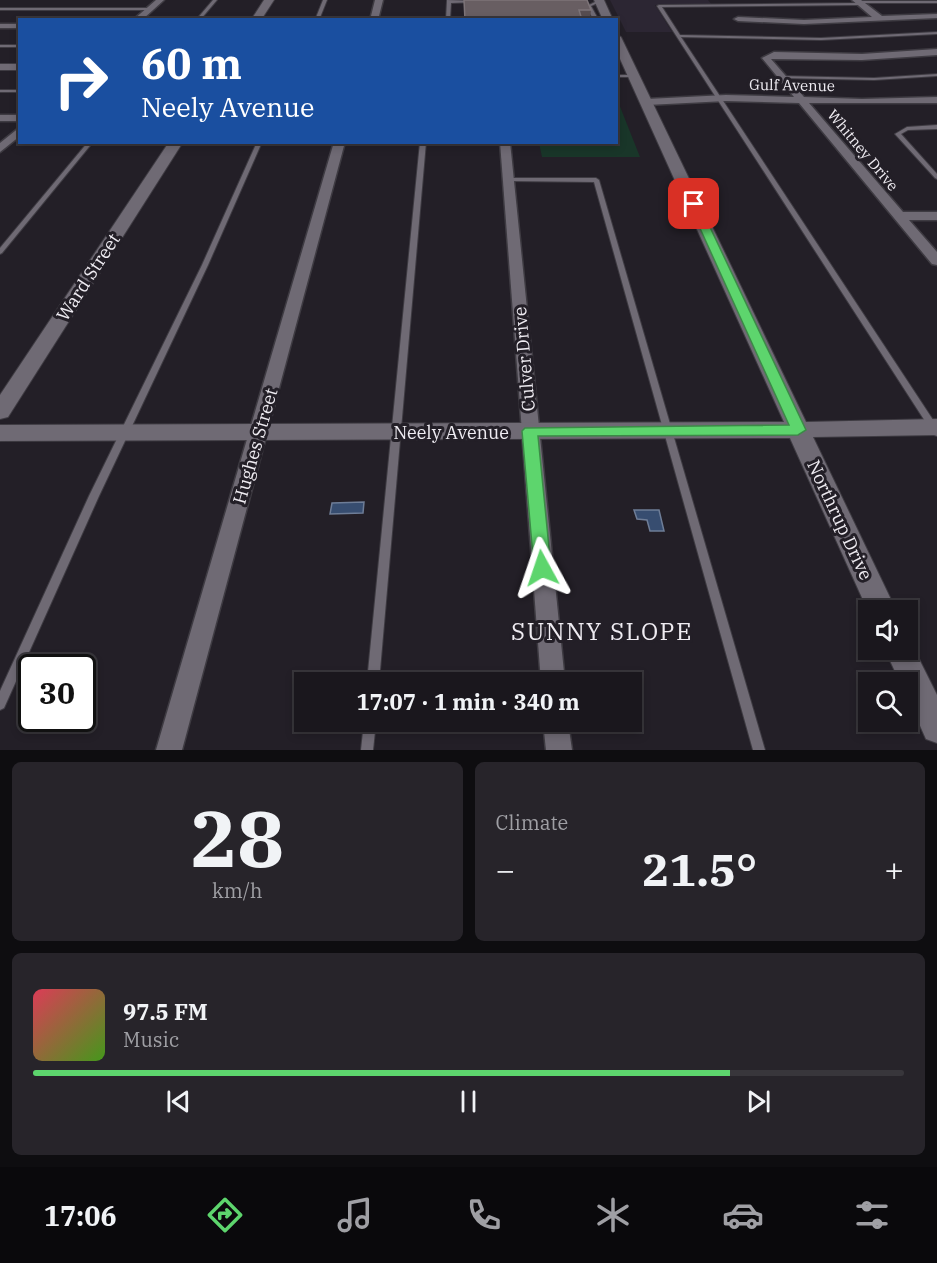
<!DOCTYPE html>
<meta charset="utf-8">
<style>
body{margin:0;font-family:"IBM Plex Serif",serif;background:#27242a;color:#f1f3f6;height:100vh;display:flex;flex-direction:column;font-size:22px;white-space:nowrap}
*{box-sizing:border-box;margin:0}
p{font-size:20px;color:#9f9fa4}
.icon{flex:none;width:33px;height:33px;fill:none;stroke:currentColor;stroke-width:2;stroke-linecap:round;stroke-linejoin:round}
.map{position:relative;height:750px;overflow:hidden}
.panel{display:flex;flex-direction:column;gap:12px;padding:12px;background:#0e0d10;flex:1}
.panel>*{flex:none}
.guide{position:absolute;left:18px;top:18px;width:600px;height:126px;border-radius:0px;box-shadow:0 3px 9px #0003,0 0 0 2px #38363b;background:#1a4fa0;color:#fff;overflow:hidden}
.controls{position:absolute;left:858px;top:600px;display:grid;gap:12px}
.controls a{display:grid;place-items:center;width:60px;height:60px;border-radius:0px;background:#1a171d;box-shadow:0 3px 9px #0003,0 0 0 2px #38363b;font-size:30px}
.speed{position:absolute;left:18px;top:654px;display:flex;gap:12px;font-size:30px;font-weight:700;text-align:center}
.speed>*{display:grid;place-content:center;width:78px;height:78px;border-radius:50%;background:#1a171d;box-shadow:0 3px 9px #0003,0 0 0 2px #38363b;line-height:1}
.speed .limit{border:3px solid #111;border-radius:9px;background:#fff;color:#111}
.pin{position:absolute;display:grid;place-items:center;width:51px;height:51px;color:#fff;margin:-26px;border-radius:12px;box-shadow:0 3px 9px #0006}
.me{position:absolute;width:66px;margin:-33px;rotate:355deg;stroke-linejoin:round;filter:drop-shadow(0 0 4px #0008)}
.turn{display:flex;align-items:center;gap:21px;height:126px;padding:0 24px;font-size:27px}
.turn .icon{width:78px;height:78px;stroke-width:2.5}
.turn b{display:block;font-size:42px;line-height:51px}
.big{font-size:45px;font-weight:700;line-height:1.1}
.panel .tile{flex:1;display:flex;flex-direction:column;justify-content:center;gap:9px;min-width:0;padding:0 21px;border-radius:9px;background:#27242a}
.panel .dial{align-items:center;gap:0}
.dial b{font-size:78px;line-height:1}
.song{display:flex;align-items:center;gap:18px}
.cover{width:72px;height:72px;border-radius:9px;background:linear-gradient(135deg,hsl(350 70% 55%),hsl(100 70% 35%))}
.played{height:6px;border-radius:3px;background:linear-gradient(90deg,#5dd56d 80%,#38363b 80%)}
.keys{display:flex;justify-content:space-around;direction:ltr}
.heat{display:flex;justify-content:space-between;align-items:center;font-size:33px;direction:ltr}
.panel .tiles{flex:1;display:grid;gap:12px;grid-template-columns:1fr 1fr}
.tile:last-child{grid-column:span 2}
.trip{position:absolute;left:294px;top:672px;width:348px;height:60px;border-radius:0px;background:#1a171d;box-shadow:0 3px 9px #0003,0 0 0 2px #38363b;font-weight:700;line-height:60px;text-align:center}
.dock{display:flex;height:96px;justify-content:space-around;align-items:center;background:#0a090c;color:#9f9fa4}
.dock .icon{width:42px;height:42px}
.dock .selected{color:#5dd56d}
.dock b{font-size:27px;color:#f1f3f6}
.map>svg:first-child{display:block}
.built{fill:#2c2633}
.green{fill:#193629}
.water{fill:#374d70;stroke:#6e7d97;stroke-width:1.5}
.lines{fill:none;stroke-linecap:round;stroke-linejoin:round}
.service-casing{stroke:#3e3b42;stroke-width:2}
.minor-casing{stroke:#3e3b42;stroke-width:3}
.tertiary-casing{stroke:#3e3b42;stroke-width:2}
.service{fill:#6f6a74;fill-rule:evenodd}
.minor{fill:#6f6a74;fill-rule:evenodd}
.tertiary{fill:#6f6a74;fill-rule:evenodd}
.wall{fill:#574d50}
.building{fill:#685e62;stroke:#7d7478;stroke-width:1.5}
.route{fill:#5dd56d;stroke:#3c8a47;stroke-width:1.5}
.labels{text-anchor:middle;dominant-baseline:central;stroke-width:6;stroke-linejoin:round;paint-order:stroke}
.far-street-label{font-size:15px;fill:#efecf2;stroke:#231f27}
.street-label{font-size:18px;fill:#efecf2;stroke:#231f27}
.near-neighbourhood-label{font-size:24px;letter-spacing:1.5px;fill:#efecf2;stroke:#231f27}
</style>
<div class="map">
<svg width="937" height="750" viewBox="0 0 937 750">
<rect width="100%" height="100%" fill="#231f27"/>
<polygon class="built" points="610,0 708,0 712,5 655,5 672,32 626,32"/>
<polygon class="green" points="617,99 640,157 542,157 539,143 616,142"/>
<g class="water">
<polygon points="364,502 363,513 330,514 332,503"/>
<polygon points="634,510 659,510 664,531 650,531 647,520 637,519"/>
</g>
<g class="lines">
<defs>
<g id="service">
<polygon points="213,0 217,0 200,20 196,20"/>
<polygon points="323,0 327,0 319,20 315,20"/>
<polygon points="447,0 476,1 478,2 451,3 450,20 446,20"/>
<path d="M599,0L602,1L591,6L597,17L602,20C591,20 591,15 587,6Z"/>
<polygon points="859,1 937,1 937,3 862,3 863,4 861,5 662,7 680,35 821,38 937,32 937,34 821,40 681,37 937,426 937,436 934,435 657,6 659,5 858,3 857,2"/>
<polygon points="0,8 150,8 152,9 150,10 0,10"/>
<rect x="0" y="45" width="20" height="2"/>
<polygon points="937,74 937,76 874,80 781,78 779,77 781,76 874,78"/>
<polygon points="616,75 634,75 636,76 634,77 616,77"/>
<rect x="0" y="90" width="20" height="2"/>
<polygon points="937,125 937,129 908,130 901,134 937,174 937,179 935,178 895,134 907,127"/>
<polygon points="88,142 93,142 2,253 0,254 0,248"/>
<polygon points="257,142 262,142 208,265 99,496 4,708 0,710 0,691 89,496 202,265"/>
<polygon points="420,142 426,142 379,682 367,682"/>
<polygon points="508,178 596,178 599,180 765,750 753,750 594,182 506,181 505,180"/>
<polygon points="364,722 376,722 373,750 361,750"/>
</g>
<g id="minor">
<polygon points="156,0 164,0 142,20 133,20"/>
<polygon points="375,0 383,0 378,20 370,20"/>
<polygon points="852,0 861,0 882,16 937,14 937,18 804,24 738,21 734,19 738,17 804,20 872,17"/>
<rect x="0" y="24" width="20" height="4"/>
<polygon points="937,49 937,55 862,60 771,59 804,97 862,99 937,97 937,103 809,103 903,212 937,212 937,220 909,220 937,252 937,265 932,264 799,103 726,101 647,105 642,102 647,99 726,95 794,97 762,58 774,52 862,54"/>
<rect x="0" y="115" width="20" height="6"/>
<polygon points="20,127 20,136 0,152 0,143"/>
<polygon points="334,142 345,142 182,750 156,750"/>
<polygon points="500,142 510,142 565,682 541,682"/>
<polygon points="543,722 568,722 572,750 546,750"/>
</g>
<g id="tertiary">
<polygon points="264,0 274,0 261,20 251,20"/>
<polygon points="594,0 604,0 613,20 603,20"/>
<polygon points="616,34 621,37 806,422 937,419 937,435 813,437 896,610 868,611 790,438 0,441 0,425 784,422 616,50"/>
<rect x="0" y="64" width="20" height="6"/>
<polygon points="169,142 183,142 8,417 0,419 0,395"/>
<polygon points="908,640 910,641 937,695 937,743 926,739 908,699 908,682 900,682 885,650 908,650"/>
</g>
</defs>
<use href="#service" class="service-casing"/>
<use href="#minor" class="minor-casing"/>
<use href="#tertiary" class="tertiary-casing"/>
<use href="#service" class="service"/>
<use href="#minor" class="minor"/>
<use href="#tertiary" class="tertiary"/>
</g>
<polygon class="wall" points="464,0 591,10 590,20 465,20"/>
<polygon class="building" points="464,0 587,0 591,10 579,10 582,20 465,20"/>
<polygon class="route" points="690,202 699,204 806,430 798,435 538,436 551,568 549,573 542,575 536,573 534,568 522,431 525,428 789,425 689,204"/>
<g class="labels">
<g class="far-street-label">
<text transform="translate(792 85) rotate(1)">Gulf Avenue</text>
<text transform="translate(863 150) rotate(50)">Whitney Drive</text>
</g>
<g class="street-label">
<text transform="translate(88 277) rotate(-57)">Ward Street</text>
<text transform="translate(524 359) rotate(-95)">Culver Drive</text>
<text x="451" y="432">Neely Avenue</text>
<text transform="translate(255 446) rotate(-74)">Hughes Street</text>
<text transform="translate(840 520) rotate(65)">Northrup Drive</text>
</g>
<g class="near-neighbourhood-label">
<text x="602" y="631">SUNNY SLOPE</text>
</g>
</g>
</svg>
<div class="controls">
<a><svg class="icon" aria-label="sound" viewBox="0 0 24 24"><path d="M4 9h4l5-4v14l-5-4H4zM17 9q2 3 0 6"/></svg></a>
<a><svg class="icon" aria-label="search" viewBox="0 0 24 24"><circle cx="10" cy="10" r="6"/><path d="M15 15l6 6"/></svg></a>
</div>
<div class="speed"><div class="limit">30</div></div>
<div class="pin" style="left:694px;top:204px;background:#d93025"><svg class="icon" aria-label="arrive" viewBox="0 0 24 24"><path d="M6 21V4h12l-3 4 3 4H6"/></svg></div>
<svg class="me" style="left:542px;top:568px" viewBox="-20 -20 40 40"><path d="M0-17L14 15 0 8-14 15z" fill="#5dd56d" stroke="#fff" stroke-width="4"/></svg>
<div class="trip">17:07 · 1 min · 340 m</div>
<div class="guide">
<div class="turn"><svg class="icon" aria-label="right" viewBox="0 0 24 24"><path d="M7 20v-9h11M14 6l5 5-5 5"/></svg><div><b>60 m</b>Neely Avenue</div></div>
</div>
</div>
<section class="panel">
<div class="tiles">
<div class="tile dial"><b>28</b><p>km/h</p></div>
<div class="tile"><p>Climate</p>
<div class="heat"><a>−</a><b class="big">21.5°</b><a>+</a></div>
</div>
<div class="tile">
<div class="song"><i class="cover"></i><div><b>97.5 FM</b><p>Music</p></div></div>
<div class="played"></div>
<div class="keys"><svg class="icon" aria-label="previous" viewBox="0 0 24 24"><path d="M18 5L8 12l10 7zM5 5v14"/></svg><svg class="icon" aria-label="pause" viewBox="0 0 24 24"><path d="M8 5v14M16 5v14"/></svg><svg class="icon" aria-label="next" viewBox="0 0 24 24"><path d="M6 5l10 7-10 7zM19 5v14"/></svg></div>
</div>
</div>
</section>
<nav class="dock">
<b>17:06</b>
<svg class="icon selected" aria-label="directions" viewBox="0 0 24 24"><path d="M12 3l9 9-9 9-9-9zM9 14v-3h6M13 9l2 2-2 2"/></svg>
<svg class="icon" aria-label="music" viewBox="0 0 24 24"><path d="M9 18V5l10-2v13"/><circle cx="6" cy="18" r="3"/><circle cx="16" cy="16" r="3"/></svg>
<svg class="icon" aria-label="phone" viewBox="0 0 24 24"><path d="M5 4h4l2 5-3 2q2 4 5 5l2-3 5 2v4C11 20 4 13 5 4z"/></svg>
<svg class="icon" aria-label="climate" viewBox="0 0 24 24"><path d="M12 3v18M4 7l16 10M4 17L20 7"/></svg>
<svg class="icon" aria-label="car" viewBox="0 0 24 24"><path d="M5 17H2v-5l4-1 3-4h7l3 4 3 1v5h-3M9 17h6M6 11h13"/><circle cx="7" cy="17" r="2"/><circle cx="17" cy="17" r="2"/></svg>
<svg class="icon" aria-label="filters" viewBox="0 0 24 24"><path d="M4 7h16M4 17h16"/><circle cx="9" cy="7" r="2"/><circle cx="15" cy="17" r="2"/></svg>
</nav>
